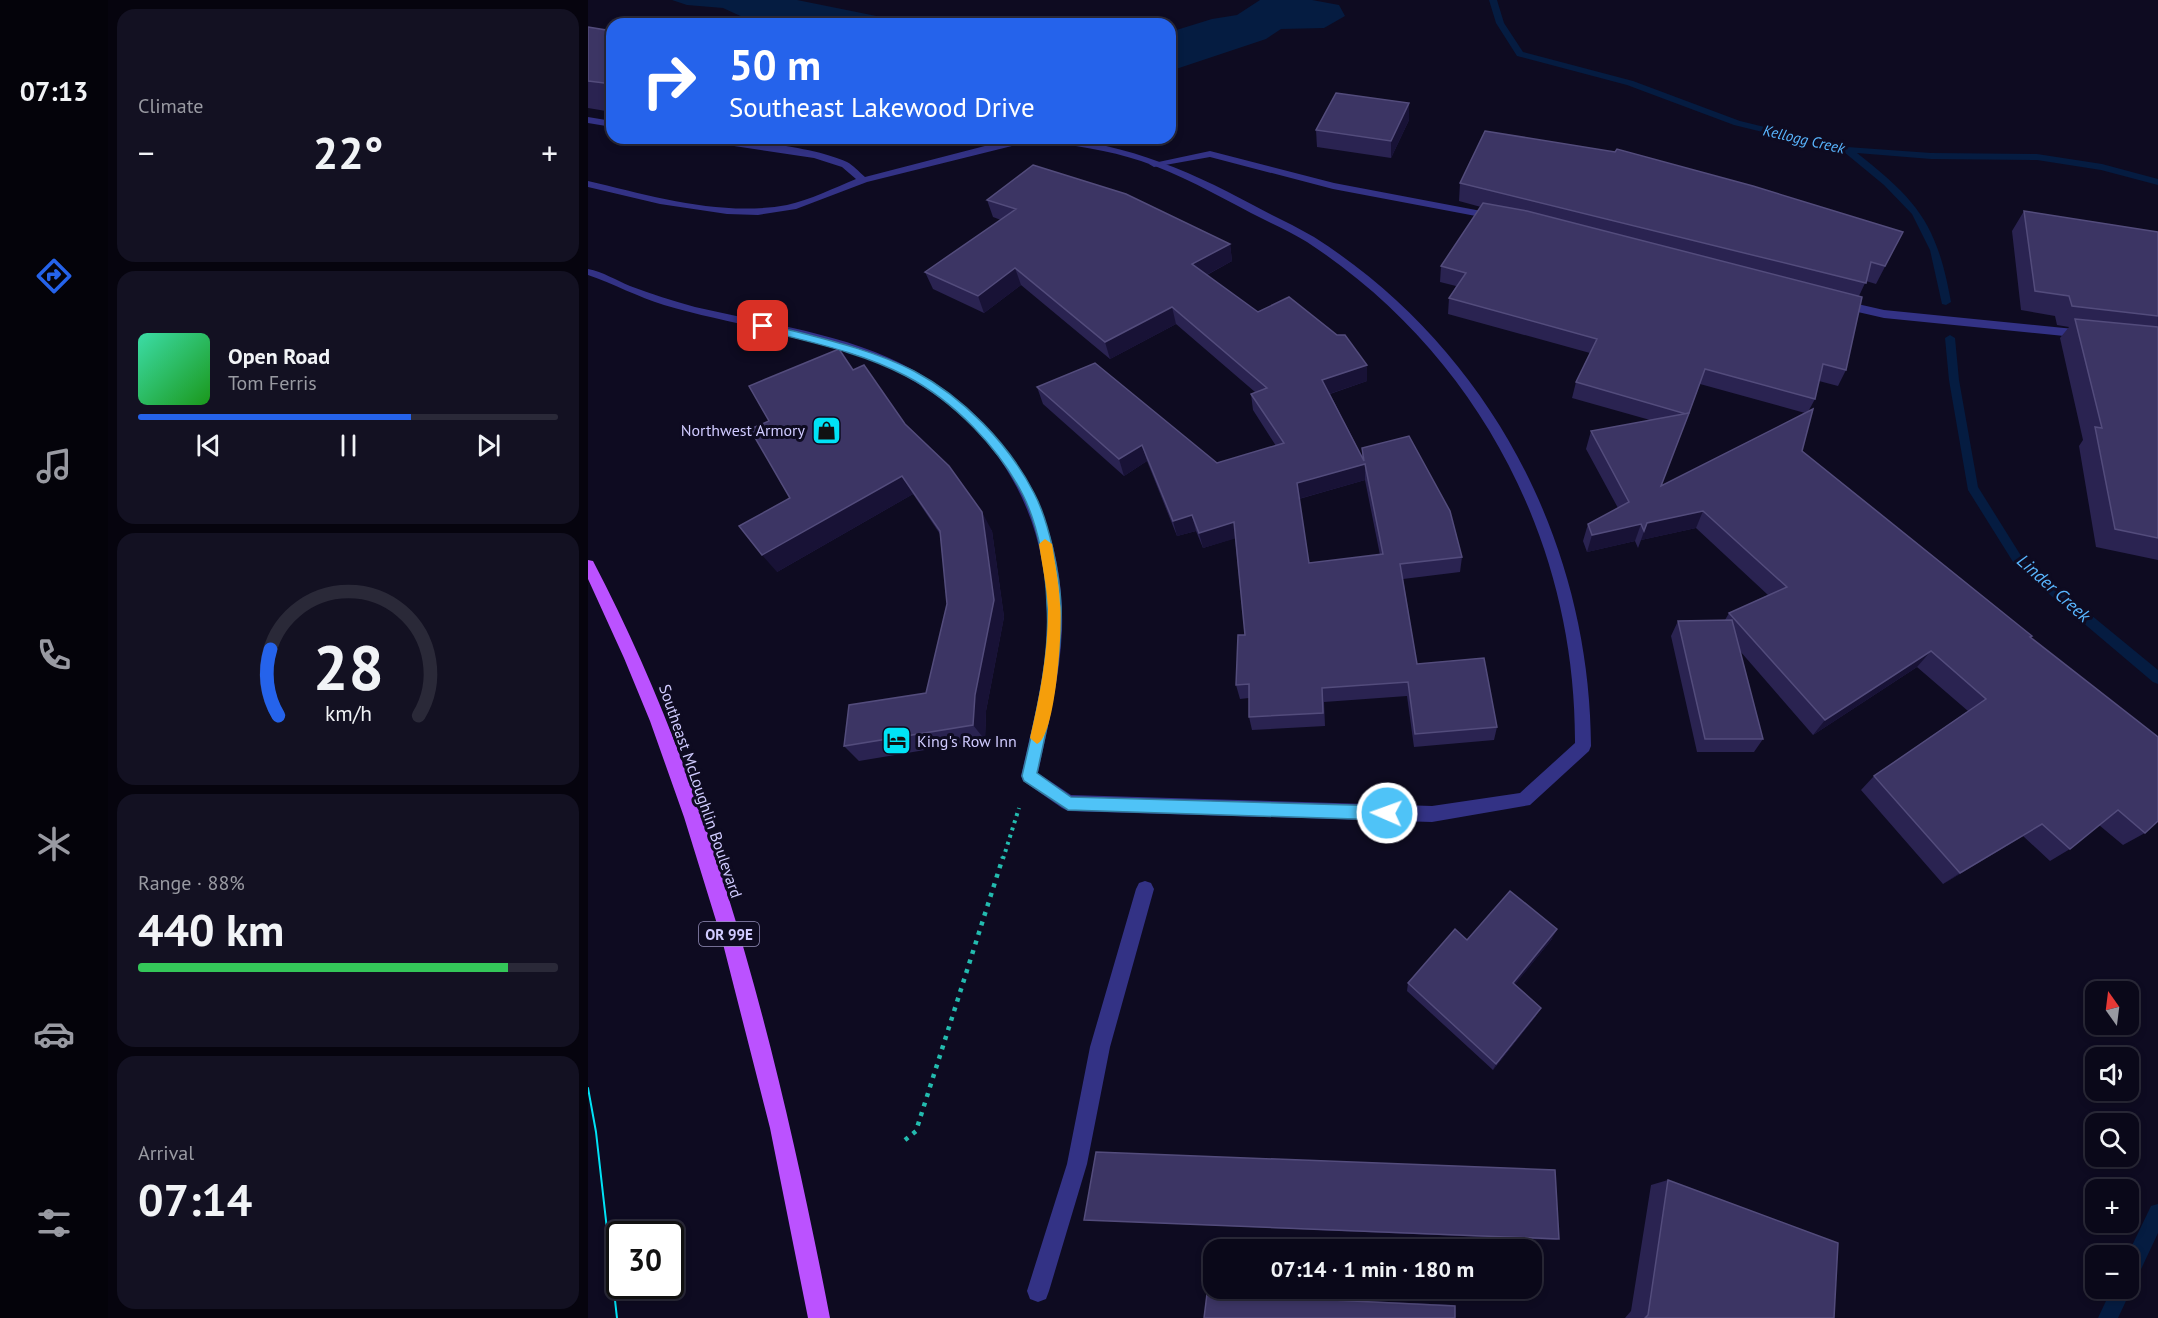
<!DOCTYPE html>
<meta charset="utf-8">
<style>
body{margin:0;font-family:"PT Sans",sans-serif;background:#131122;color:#f1f3f6;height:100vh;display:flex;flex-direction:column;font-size:22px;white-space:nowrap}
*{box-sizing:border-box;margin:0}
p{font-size:20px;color:#999aa2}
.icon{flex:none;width:33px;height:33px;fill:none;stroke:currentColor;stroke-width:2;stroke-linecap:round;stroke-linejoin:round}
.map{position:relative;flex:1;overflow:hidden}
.details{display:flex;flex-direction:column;gap:9px;padding:9px;background:#06040e;width:480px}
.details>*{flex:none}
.guide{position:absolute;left:18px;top:18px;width:570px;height:126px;border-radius:18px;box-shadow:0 3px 9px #0003,0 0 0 2px #2a2938;background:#2563eb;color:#fff;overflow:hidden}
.needle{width:39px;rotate:346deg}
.buttons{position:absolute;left:1497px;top:981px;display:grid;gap:12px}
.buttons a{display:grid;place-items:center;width:54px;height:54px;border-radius:12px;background:#0a0819;box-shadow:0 3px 9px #0003,0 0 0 2px #2a2938;font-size:30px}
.speed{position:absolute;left:18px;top:1221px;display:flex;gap:12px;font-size:30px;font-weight:700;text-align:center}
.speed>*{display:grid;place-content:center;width:78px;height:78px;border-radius:50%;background:#0a0819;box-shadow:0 3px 9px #0003,0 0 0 2px #2a2938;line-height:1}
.speed .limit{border:3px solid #111;border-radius:9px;background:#fff;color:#111}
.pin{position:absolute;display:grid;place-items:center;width:51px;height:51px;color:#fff;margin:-26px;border-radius:12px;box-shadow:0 3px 9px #0006}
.me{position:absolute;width:66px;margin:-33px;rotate:272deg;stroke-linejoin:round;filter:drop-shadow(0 0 4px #0008)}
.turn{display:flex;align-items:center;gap:21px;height:126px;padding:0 24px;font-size:27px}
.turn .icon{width:78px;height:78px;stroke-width:2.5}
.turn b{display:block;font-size:42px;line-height:51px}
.big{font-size:45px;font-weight:600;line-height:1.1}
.details .tile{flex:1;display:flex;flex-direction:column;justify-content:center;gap:9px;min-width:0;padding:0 21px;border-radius:18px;background:#131122}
.details .dial{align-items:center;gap:0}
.dial svg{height:156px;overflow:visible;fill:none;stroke:#2a2938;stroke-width:7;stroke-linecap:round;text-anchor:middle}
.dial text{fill:#f1f3f6;stroke:none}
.song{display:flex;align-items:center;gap:18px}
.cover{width:72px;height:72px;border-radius:9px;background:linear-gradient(135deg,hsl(160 70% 55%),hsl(120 70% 35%))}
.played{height:6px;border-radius:3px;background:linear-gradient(90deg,#2563eb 65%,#2a2938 65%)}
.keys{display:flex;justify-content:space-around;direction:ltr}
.heat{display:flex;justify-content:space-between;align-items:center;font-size:33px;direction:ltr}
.charge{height:9px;border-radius:4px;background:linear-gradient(90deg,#34c759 88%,#2a2938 0)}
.trip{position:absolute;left:615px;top:1239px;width:339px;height:60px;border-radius:18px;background:#0a0819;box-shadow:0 3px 9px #0003,0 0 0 2px #2a2938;font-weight:600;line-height:60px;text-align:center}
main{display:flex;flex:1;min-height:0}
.tabs{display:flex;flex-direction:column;width:108px;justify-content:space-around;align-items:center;background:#04030a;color:#999aa2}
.tabs .icon{width:42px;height:42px}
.tabs .selected{color:#2563eb}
.tabs b{font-size:27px;color:#f1f3f6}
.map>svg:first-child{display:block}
.water{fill:#051c41}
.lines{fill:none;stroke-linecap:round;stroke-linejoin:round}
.stream{fill:#051c41;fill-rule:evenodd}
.path-far1{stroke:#23bbaf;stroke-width:4;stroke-dasharray:3 4.5;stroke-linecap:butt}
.path{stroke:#23bbaf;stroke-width:4.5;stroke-dasharray:4 6;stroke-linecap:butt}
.service{fill:#333285;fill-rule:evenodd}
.minor{fill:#333285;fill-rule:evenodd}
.primary{fill:#bb52ff;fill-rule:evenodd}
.tram{stroke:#00e3f6;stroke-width:2}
.wall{fill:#2a2351;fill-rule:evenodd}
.shaded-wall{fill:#181236}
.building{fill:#3c3564;stroke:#534c7c;stroke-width:1.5;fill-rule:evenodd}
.route{fill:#4fc3f7;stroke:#337fa1;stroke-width:1.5}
.slow{fill:#f59e0b}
.labels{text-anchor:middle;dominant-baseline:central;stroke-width:6;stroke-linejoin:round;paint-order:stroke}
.far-water-label{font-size:15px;font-style:italic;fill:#59b6ff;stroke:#0e0b21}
.shield{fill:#0e0b21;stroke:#9691bc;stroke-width:1.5}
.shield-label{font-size:15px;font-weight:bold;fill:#d0cbff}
.poi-label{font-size:16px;fill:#d0cbff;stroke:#0e0b21;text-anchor:end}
.street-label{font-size:16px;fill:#d0cbff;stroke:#0e0b21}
.water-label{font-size:18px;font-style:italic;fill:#59b6ff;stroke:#0e0b21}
</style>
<main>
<nav class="tabs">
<b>07:13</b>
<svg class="icon selected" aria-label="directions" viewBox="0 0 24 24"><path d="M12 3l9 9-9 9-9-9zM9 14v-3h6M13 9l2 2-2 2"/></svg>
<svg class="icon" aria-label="music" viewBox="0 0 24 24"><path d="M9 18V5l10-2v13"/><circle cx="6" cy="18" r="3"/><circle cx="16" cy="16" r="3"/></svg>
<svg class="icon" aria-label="phone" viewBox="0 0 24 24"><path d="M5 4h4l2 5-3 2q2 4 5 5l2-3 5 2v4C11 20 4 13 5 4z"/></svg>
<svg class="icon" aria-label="climate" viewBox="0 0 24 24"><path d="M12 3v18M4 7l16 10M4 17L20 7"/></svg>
<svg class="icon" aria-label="car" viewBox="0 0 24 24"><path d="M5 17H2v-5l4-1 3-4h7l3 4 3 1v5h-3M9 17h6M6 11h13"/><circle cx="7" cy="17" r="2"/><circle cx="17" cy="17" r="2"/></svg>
<svg class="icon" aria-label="filters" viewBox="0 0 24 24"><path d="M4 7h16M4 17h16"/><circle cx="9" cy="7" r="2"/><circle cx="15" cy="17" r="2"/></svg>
</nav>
<section class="details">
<div class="tile"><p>Climate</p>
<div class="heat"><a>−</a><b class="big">22°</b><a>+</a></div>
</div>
<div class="tile">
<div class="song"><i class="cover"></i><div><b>Open Road</b><p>Tom Ferris</p></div></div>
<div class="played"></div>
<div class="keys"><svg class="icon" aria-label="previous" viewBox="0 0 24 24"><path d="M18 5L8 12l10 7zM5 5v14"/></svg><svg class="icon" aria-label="pause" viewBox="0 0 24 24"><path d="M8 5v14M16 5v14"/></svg><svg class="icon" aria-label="next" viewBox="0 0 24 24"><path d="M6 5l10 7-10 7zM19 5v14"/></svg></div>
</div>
<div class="tile dial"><svg viewBox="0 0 100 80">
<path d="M14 69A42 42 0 1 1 86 69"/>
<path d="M14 69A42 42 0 0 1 10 35" stroke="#2563eb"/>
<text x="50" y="56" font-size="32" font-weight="700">28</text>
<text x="50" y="72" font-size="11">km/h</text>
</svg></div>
<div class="tile"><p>Range · 88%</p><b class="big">440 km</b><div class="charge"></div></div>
<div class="tile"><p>Arrival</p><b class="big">07:14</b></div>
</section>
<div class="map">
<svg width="1570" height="1318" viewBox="0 0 1570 1318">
<rect width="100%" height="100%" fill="#0e0b21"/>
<g class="water">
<polygon points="84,0 209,0 328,24 170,24 135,8 99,5"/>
<polygon points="672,0 724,0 751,5 757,16 736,28 693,29 678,39 582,71 582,32 624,19 649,15"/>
</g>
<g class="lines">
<g class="stream">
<path d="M901,0H909L916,23L935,52L1045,81L1152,121L1259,147L1343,153L1449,154L1514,164L1570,179V185L1513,170L1449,160L1343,159L1269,153C1330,201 1349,224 1363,302L1358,305L1354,304L1342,250L1324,214L1296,185L1256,152L1146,125L1039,85L929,56L908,23Z"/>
<polygon points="1362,335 1367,338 1371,380 1390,487 1435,559 1570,670 1570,684 1565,682 1427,565 1380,490 1361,380 1357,338"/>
<polygon points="1570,1204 1570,1233 1547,1282 1542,1284 1544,1288 1530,1318 1510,1318 1524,1288 1540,1288 1539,1256 1563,1206"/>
</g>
<polyline class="path-far1" points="415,859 431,808"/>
<polyline class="path" points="317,1140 328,1131 415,857"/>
<g class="service">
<polygon points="0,117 24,121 24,127 0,123"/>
<path d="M108,138C147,138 224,146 259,162C265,165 271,172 277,177L420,140L456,138L279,182L208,209L170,215L139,214L72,204L0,187V181C64,196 133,217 199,205C222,200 246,188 268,179L254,167L226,158L113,141Z"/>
<polygon points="622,151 746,183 909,214 914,217 909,220 745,189 622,157 566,167 561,164"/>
<polygon points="1252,300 1296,310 1496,330 1502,334 1496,338 1296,318 1248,307 1248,301"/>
<polygon points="557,881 563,883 566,889 522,1047 499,1164 461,1291 458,1299 450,1302 442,1299 439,1291 479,1164 502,1047 548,889 551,883"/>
</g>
<path class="minor" d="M446,138C525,138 597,168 665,205C685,216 706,225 726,237C900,348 1002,541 1003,746L1001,751L942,805L844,822L480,811L474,808L435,781L433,776C444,727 457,679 459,629C463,501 396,404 278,358C213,332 143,325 76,305C50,297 26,284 0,275V269C15,272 28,280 42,286C63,294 85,301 107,307C167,321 229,330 287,352C405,399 478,502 474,630C472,678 460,726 450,773L483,795L844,806L932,793L987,743C988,541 889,353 719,242C701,231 682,223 663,213C627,194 592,174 553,161C520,150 485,145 451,141Z"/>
<path class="primary" d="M0,560L5,561C126,791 193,1064 242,1318H220L182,1128L134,940L96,817L62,721L36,658L0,579Z"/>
<polyline class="tram" points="0,1088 8,1132 29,1318"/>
</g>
<g class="wall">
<polygon points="0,27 24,31 24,112 0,108"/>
<polygon points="821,103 821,120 803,158 729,147 728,130"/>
<path d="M872,183L1315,232L1288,284L1278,281L1271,296L1258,370L1250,386L1231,381L1227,399L1220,412L1214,451L1442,637L1557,833L1535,845L1511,825L1482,849L1462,861L1435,836L1355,884L1273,790L1286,776L1380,711L1329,667L1225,735L1152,651L1175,739L1166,752H1109L1083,636L1090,621L1137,620L1141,613L1180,595L1108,528L1053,540L1050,548L1047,541L999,552L995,541L1000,524L1030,508L998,449L1003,431L1062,420L984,398L988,382L1002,353L860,314L861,298L868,286L852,282L853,266L893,207L871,201ZM1112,384L1217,413L1073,486Z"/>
<path d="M399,200L642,244L644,261L619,275L670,312L779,365V381L742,394L774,456V448L874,557L872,572L815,579L829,664L909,727L906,740L826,747L819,696L736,702L737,726L664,730L661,717V698L652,699L648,685L657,635L647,538L615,548L608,531L589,536L559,461L536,476L455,404L449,387L629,463L688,446L665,410L663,394L667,392L588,324L522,359L433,285L396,313L345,289L337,272L413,220L405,217ZM777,480L792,555L721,563L711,499Z"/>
<polygon points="1436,211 1570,232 1570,560 1508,547 1491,446 1495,440 1472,338 1481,327 1469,325 1467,316 1433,310 1424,231"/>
<polygon points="265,370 317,424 404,531 416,617 398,711 397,740 271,761 256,746 338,693 359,604 352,534 325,494 189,572 202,498 181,421"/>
<polygon points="964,939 926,985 948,1016 905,1070 819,991 820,983 879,940"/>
<polygon points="1080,1180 1246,1318 1037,1318 1043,1311 1063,1185"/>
<polygon points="496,1220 971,1239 968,1240"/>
<polygon points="619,1294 866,1305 867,1306"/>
</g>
<g class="shaded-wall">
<polygon points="821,103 821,120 803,158 803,141"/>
<polygon points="642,244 644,261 607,281 604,264"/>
<polygon points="427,268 433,285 396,313 390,296"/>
<polygon points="584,307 588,324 522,359 517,342"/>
<polygon points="779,365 779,381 735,396 734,380"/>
<polygon points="554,445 559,461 536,476 531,459"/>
<polygon points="777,464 777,480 710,499 709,483"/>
<polygon points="314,476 325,494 189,572 174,555"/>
<polygon points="1115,511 1108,528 1053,540 1059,523"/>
<polygon points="394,512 404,531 416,617 398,711 397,740 385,725"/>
<polygon points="604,515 608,531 589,536 585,521"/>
<polygon points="646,522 649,538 615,548 611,533"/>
<polygon points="1053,524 1047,541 999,552 1004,535"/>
<polygon points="1343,651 1329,667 1225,735 1237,720"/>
<polygon points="1454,824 1435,836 1355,884 1372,873"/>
<polygon points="969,929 964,939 921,992 925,983"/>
<polygon points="953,1008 948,1016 905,1070 908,1064"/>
</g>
<g class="building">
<polygon points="0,27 24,31 24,84 0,81"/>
<polygon points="748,93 821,103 803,141 728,130"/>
<polygon points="897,131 1027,152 1029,149 1165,186 1315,232 1297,266 1283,262 1278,283 872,183"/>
<path d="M445,165L538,194L642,244L604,264L670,312L701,297L749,335H757L779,365L734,380L776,461L774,448L821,436L862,511L874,557L812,564L829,664L896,658L909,727L827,734L820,682L734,688L735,713L661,717V684L648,685L650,635H657L646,522L611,533L604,515L585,521L554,445L531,459L449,387L507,363L629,463L696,443L663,394L679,388L584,307L517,342L427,268L390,296L337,272L428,209L399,200ZM777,464L795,554L721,563L709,483Z"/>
<polygon points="895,203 939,211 1274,297 1258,370 1235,364 1227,399 1117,369 1101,413 1098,414 988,382 1009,339 861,298 878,273 853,266"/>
<polygon points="1436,211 1570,232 1570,316 1484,306 1481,296 1447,291"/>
<polygon points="1487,319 1570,327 1570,538 1527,529 1507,427 1514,428"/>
<polygon points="251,349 265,370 276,365 317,424 361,466 394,512 406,600 387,695 385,725 256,746 261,705 338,693 359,604 352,531 314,476 174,555 151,526 202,498 162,429 181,421 161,386"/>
<polygon points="1225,409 1214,451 1444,636 1442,637 1570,737 1570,821 1557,833 1530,810 1482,849 1454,824 1372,873 1286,776 1398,699 1343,651 1237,720 1141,613 1199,587 1115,511 1059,523 1056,531 1053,524 1004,535 1000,524 1041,502 1003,431 1101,413 1073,486"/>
<polygon points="1144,620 1175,739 1117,739 1090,621"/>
<polygon points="922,891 969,929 925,983 953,1008 908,1064 820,983 867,929 879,940"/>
<polygon points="508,1152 967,1170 971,1239 496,1220"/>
<polygon points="1080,1180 1250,1243 1246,1318 1057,1318 1060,1315"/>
<polygon points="619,1294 867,1306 867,1318 616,1318"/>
</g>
<path class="route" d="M175,323C226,337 279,347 326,371C375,397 421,444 446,493C461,521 472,575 473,607C474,663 461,719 449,773L483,797L799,806L804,808L806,813L804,818L799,820L480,810L436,781L434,776C446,723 463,659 459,605C458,570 451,527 435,495C411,448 366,401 318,376C273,352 221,342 171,329V324Z"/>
<path class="slow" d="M457,539L464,544C467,564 471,584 472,604C475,625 468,737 449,744L442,738C452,695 460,653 460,609C459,587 454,565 451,544Z"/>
<defs>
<symbol id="shop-square" viewBox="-11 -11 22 22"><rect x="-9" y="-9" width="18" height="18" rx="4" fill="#00e3f6" stroke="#0e0b21"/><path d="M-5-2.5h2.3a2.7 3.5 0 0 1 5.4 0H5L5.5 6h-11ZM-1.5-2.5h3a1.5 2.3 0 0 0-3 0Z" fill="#111"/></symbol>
<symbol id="hotel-square" viewBox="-11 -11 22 22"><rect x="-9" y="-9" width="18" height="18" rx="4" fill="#00e3f6" stroke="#0e0b21"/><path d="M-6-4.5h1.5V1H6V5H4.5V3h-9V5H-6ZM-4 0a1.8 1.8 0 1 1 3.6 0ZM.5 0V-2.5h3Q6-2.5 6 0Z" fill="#111"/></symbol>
</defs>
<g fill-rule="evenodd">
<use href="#shop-square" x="222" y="414" width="33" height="33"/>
<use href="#hotel-square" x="292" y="724" width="33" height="33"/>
</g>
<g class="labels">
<g class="far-water-label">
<text transform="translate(1216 139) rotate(13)">Kellogg Creek</text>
</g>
<rect class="shield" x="111" y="922" width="60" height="24" rx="4.5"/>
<g class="shield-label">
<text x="141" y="934">OR 99E</text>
</g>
<g class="poi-label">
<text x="217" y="430">Northwest Armory</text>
<text x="329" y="741" text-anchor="start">King's Row Inn</text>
</g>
<g class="street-label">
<text transform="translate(113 791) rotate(71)">Southeast McLoughlin Boulevard</text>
</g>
<g class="water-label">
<text transform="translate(1466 588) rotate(42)">Linder Creek</text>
</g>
</g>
</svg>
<div class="buttons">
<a><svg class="needle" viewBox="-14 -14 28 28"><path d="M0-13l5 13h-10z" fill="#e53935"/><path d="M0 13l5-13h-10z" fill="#999aa2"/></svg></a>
<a><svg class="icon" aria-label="sound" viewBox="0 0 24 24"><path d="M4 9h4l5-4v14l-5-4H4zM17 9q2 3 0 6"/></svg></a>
<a><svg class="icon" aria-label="search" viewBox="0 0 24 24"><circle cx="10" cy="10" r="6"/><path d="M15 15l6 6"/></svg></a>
<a>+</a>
<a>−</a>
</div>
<div class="speed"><div class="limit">30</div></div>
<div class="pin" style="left:175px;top:326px;background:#d93025"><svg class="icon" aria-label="arrive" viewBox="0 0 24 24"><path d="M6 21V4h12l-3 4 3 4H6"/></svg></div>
<svg class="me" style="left:799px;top:813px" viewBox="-20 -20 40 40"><circle r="17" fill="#4fc3f7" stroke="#fff" stroke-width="3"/><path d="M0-11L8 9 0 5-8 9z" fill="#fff"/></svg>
<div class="trip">07:14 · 1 min · 180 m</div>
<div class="guide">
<div class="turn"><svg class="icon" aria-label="right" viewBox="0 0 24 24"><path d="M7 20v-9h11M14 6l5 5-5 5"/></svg><div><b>50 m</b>Southeast Lakewood Drive</div></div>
</div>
</div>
</main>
